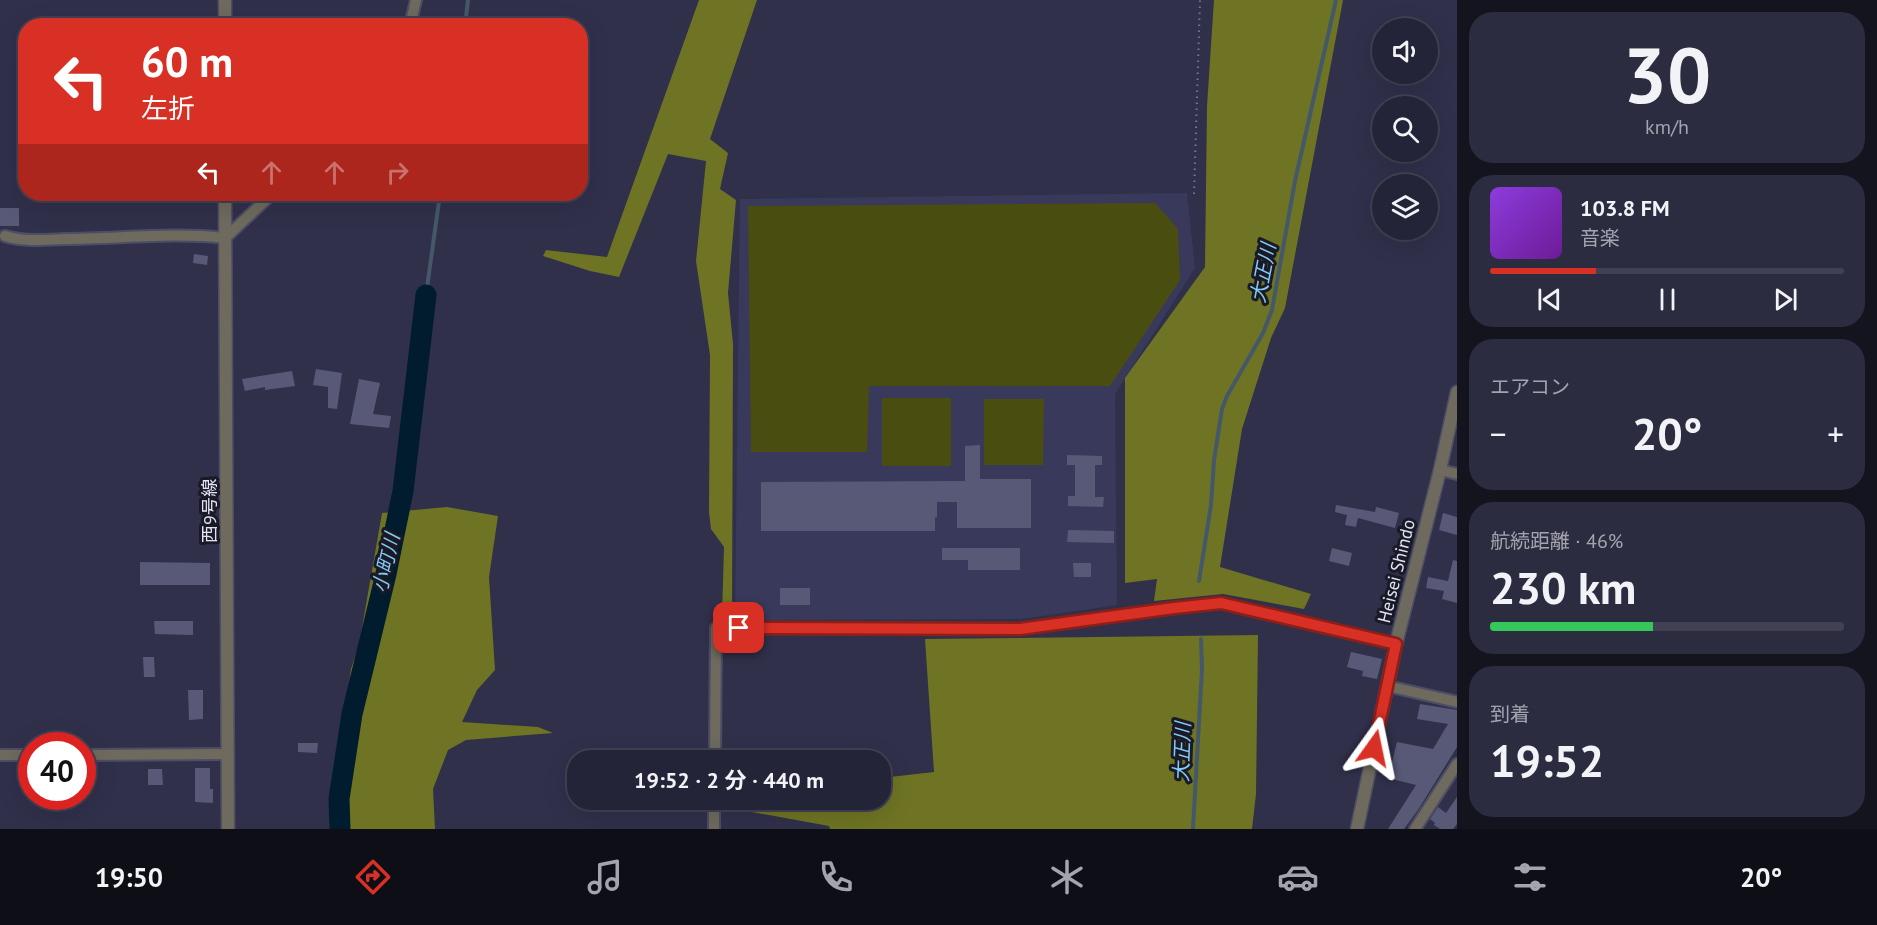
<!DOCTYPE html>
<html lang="ja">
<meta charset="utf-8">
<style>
body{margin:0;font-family:"PT Sans","Noto Sans JP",sans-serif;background:#2c2c40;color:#f1f3f6;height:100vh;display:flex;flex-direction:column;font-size:22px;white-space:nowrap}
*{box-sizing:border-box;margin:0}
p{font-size:20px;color:#a3a4ae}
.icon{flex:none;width:33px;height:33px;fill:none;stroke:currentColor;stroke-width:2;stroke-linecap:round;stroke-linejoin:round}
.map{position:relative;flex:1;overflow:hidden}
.details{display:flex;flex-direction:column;gap:12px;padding:12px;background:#14141f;width:420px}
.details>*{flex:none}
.hud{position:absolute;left:18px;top:18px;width:570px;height:183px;border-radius:24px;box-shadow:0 6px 24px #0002,0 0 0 2px #414153;background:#d93025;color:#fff;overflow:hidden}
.buttons{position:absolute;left:1372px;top:18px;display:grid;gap:12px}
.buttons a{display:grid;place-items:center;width:66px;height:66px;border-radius:50%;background:#242438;box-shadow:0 6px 24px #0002,0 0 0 2px #414153;font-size:30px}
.speed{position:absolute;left:18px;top:732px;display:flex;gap:12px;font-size:30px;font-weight:700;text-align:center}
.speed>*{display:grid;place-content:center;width:78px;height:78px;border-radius:50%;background:#242438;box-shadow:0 6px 24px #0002,0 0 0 2px #414153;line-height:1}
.speed .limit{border:9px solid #d22;background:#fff;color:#111}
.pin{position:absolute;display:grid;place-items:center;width:51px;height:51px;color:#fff;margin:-26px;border-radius:12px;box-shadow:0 3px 9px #0006}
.me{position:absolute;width:66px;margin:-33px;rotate:12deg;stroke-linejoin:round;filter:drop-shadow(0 0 4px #0008)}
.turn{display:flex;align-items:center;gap:21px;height:126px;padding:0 24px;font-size:27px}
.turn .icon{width:78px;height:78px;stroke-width:2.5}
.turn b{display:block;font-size:42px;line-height:51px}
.lanes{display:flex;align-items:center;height:57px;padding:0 24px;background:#0003;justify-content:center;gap:30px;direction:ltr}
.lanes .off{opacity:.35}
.big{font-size:45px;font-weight:700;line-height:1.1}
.details .widget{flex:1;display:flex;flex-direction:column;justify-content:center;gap:9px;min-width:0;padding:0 21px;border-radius:24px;background:#2c2c40}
.details .dial{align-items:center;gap:0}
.dial b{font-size:78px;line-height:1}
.song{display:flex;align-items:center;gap:18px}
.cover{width:72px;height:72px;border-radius:9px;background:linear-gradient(135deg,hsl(270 70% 55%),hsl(280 70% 35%))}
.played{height:6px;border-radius:3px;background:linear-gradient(90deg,#d93025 30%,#414153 30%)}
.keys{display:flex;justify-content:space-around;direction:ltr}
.heat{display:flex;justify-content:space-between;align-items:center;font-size:33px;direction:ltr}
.charge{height:9px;border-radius:4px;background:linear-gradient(90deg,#34c759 46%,#414153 0)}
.trip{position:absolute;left:567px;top:750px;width:324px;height:60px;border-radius:24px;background:#242438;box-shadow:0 6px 24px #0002,0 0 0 2px #414153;font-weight:700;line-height:60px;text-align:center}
.tabs{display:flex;height:96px;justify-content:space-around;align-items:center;background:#0e0e16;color:#a3a4ae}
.tabs .icon{width:42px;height:42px}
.tabs .selected{color:#d93025}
.tabs b{font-size:27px;color:#f1f3f6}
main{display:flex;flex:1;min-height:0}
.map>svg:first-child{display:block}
.built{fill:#39395b}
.green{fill:#494e10}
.forest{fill:#6e7423}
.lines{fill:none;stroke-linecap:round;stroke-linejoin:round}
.stream{stroke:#44586a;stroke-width:4}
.river{stroke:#001c2e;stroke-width:21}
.building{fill:#585977}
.minor-casing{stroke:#4c4d66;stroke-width:14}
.tertiary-casing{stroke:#4c4d66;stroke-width:15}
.path{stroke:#76778e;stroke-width:2;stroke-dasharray:1.5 4.5;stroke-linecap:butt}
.minor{stroke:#6e6a5d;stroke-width:10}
.tertiary{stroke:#6e6a5d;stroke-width:12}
.route-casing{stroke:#8d1f18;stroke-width:15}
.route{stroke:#d93025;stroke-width:10}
.labels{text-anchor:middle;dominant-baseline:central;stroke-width:6;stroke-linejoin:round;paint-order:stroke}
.street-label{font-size:18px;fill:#e2e3f5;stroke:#191a26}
.water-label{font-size:20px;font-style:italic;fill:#83caf7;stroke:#191a26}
</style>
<main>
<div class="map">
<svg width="1457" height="829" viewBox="0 0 1457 829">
<rect width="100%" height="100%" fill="#30304b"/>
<polygon class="built" points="1187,193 1195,268 1115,394 1117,605 1022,619 735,620 740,199"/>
<g class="green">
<polygon points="1155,203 1178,229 1180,280 1110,386 869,386 867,452 751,452 748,206"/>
<rect x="882" y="398" width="69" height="68"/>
<polygon points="984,399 1044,399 1043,465 984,465"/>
</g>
<g class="forest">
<polygon points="699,0 757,0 710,139 728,153 720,189 736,200 728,293 733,344 732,619 722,615 724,547 711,529 709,512 710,355 696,261 706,161 668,154 619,277 590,271 543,256 546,250 607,257"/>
<polygon points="1214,0 1343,0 1285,308 1271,338 1242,429 1220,567 1311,594 1304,609 1223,594 1154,601 1157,579 1125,583 1125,378 1205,267 1207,106"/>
<polygon points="447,507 498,516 489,577 495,670 477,690 462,722 538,727 553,733 466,740 448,750 433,789 435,829 331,829 351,669 359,645 382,513"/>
<polygon points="1258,635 1256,794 1252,829 830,829 829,826 741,810 742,800 880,800 881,778 934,772 925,639"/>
</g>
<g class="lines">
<g class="stream">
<polyline points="465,26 468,0"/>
<polyline points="426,295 440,194"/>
<polyline points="1199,581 1211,505 1214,460 1222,409 1227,396 1263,333 1272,310 1295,181 1336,0"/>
<polyline points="1193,829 1202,669 1201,639"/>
</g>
<polyline class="river" points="340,829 339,799 352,714 386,574 403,491 426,295"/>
</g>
<g class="building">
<rect x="0" y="208" width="19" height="18"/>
<polygon points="194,254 208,256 207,265 193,263"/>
<polygon points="316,369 342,373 337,409 328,408 328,387 313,385"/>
<polygon points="292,371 295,386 265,390 265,387 245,391 242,379"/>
<polygon points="359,379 380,383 373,414 391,416 389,428 350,424"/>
<polygon points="980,445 980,479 1031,479 1031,528 957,528 957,502 937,502 937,517 935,517 935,531 761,531 761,482 965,481 965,446"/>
<polygon points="1067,455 1102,456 1102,465 1095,465 1095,497 1104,497 1103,507 1068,506 1068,496 1075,496 1075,465 1067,465"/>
<polygon points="1336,505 1375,512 1376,507 1399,513 1395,528 1358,518 1356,527 1345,525 1347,515 1335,512"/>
<polygon points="1443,513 1457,517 1457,535 1439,530"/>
<polygon points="1068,530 1114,531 1114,543 1067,542"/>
<polygon points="942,548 1020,548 1020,570 968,570 968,560 942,560"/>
<polygon points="1332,548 1352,553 1349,566 1329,561"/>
<polygon points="1453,560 1457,561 1457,603 1442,599 1444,591 1426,588 1428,577 1448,581"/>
<polygon points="140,562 210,563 210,585 140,585"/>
<polygon points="1073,563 1091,563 1091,577 1074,577"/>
<rect x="780" y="588" width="30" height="17"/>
<polygon points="154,621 193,621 193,635 155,634"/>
<polygon points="1351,652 1382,659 1377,679 1362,676 1363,671 1347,667"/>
<polygon points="143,657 154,657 155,677 144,677"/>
<polygon points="188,690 203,690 203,719 189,720"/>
<polygon points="1420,704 1457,710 1457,747 1418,810 1404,829 1388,829 1416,785 1388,778 1397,742 1433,749 1448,724 1417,719"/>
<polygon points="298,743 318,743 317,753 298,752"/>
<polygon points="195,768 210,768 210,789 213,789 213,803 195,802"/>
<polygon points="148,769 162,769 163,785 148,785"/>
<polygon points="1457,797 1457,824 1453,829 1440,829 1434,825 1435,823 1430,819 1438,807 1446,813"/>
</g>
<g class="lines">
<defs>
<g id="minor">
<polyline points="410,26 416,0"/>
<path d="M5,236C25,242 44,240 64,239C118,239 172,232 225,238L272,194"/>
<polyline points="1440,470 1457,474"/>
<polyline points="1387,686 1457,702"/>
<polyline points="0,755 32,755"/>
<polyline points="82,755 228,754"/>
<polyline points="715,760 716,628 1020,629 1174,608 1221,603 1396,644"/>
<polyline points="714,829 714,800"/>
<polyline points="1415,829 1457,764"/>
</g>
<g id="tertiary">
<polyline points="225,0 225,26"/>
<polyline points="225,194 228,829"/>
<polyline points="1357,829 1396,644 1440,470 1457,392"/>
</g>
</defs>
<use href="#minor" class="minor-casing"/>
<use href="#tertiary" class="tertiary-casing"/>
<polyline class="path" points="1194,194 1200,0"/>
<use href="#minor" class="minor"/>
<use href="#tertiary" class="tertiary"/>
</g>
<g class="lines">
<defs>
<polyline id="route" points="739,628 1020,629 1174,608 1221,603 1396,644 1374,748"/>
</defs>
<use href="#route" class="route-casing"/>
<use href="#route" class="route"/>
</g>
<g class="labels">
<g class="street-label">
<text transform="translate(209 511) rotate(-90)">西9号線</text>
<text transform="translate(1396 571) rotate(-76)">Heisei Shindo</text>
</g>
<g class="water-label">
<text transform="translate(1263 273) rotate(-79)">大正川</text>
<text transform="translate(386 563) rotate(-77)">小町川</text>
<text transform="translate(1182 752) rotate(-88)">大正川</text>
</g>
</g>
</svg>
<div class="buttons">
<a><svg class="icon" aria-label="sound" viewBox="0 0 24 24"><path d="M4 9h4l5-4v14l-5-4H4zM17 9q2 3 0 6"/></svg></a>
<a><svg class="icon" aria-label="search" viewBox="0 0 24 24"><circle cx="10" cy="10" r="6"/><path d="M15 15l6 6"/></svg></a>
<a><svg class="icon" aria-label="layers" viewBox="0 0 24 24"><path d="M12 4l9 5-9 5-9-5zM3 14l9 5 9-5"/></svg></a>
</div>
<div class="speed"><div class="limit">40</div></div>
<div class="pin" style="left:739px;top:628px;background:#d93025"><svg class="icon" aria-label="arrive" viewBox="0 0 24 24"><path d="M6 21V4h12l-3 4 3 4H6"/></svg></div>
<svg class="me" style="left:1374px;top:748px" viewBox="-20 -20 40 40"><path d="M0-17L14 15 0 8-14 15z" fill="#d93025" stroke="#fff" stroke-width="4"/></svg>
<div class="trip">19:52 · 2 分 · 440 m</div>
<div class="hud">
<div class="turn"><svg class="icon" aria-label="left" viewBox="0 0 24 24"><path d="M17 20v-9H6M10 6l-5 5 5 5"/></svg><div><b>60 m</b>左折</div></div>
<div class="lanes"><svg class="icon" aria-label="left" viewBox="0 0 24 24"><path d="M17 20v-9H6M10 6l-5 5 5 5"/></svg><svg class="icon off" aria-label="ahead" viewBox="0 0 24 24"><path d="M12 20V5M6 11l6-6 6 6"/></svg><svg class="icon off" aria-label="ahead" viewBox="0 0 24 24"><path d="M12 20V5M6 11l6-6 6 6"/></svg><svg class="icon off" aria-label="right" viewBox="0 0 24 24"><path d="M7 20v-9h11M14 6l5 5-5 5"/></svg></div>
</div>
</div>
<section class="details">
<div class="widget dial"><b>30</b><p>km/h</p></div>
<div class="widget">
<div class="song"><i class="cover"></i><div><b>103.8 FM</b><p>音楽</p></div></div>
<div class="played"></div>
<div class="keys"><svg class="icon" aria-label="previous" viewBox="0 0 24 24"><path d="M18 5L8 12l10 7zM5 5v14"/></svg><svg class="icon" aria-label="pause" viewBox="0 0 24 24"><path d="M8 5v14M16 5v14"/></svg><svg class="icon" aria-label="next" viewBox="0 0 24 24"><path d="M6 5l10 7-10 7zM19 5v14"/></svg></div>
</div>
<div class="widget"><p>エアコン</p>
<div class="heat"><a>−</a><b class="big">20°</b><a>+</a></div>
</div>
<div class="widget"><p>航続距離 · 46%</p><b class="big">230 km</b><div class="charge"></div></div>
<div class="widget"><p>到着</p><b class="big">19:52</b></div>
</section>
</main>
<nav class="tabs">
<b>19:50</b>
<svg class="icon selected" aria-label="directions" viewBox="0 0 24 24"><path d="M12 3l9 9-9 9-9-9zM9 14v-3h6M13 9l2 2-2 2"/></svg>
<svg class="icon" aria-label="music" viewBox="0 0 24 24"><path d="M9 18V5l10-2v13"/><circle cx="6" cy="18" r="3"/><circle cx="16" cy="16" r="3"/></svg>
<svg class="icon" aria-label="phone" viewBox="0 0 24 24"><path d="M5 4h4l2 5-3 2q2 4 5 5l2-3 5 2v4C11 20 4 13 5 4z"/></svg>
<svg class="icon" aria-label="climate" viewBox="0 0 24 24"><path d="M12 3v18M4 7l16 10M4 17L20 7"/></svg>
<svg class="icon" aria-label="car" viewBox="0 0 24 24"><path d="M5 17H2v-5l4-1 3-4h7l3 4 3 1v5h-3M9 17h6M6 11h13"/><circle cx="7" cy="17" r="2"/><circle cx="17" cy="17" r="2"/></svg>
<svg class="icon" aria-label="filters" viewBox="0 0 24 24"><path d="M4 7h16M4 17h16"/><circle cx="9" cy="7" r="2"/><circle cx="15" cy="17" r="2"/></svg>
<b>20°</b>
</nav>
